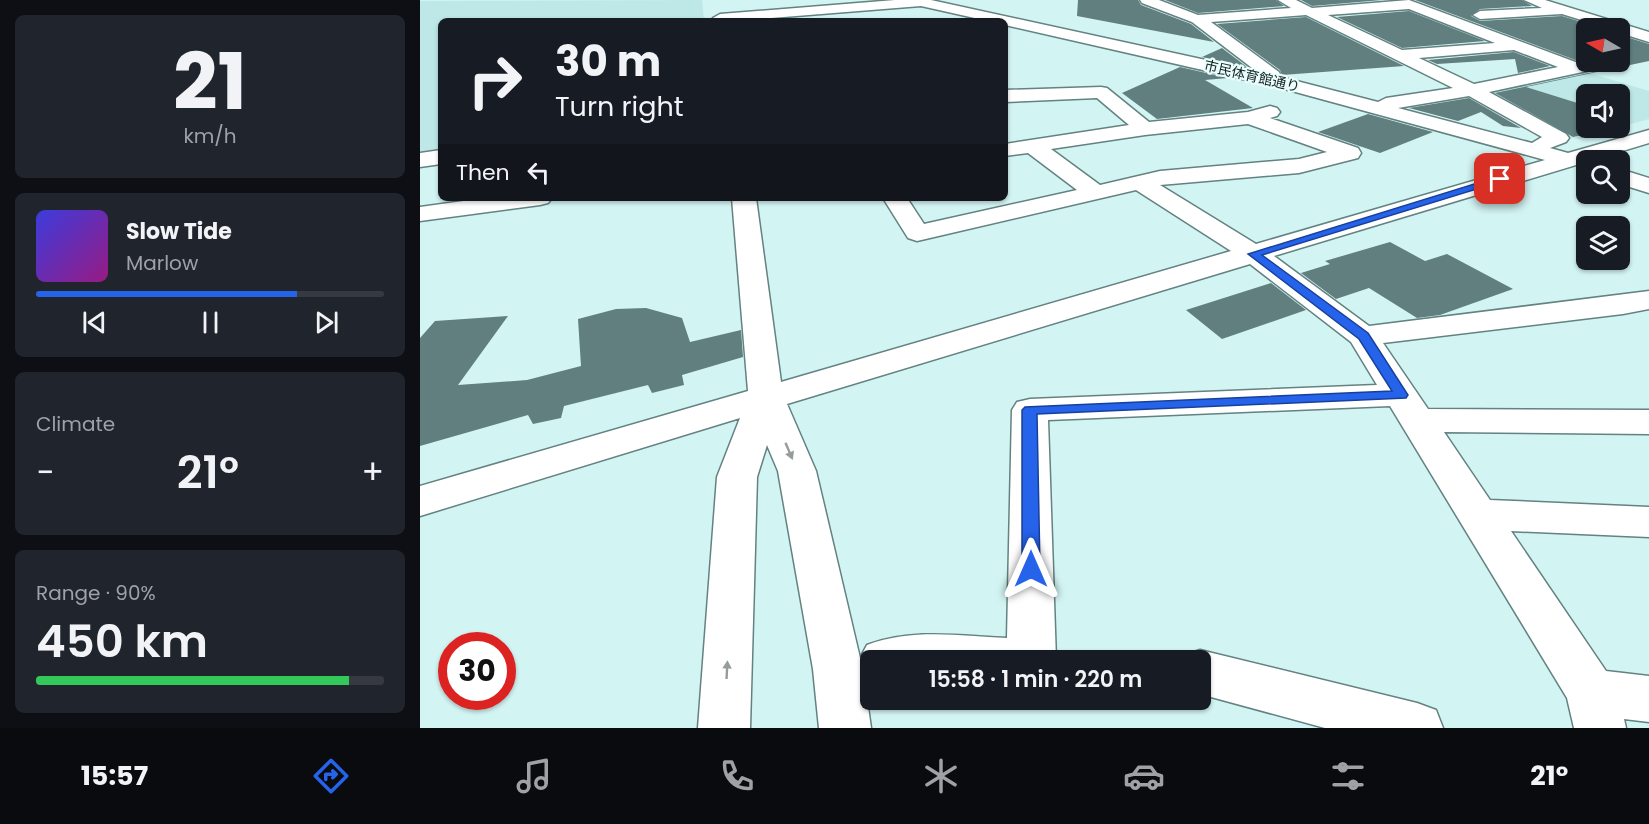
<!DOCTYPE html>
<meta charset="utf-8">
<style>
body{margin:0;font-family:Poppins,"Noto Sans JP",sans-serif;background:#20242c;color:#f1f3f6;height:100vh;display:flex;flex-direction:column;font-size:22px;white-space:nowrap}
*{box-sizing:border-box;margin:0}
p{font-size:20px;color:#9ea1a6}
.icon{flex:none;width:33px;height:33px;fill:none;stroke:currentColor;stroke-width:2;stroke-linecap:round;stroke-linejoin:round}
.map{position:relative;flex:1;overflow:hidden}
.sheet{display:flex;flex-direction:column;gap:15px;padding:15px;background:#0d0f14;width:420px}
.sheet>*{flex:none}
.top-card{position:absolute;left:18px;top:18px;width:570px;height:183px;border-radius:9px;box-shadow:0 2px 4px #0004;background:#171b24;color:#f1f3f6;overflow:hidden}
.needle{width:39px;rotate:279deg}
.tools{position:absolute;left:1156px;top:18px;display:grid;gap:12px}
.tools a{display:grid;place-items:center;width:54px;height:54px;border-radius:9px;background:#171b24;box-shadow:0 2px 4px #0004;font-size:30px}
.speed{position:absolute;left:18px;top:632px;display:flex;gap:12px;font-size:30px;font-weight:700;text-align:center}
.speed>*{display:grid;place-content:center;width:78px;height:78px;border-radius:50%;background:#171b24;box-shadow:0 2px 4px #0004;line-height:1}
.speed .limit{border:9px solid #d22;background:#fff;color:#111}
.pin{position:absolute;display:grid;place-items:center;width:51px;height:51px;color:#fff;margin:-26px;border-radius:12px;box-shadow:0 3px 9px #0006}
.me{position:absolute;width:66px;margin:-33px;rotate:0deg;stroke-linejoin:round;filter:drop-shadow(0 0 4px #0008)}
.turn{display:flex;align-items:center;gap:21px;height:126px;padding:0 18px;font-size:27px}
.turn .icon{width:78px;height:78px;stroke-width:2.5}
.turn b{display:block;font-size:42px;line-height:51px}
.then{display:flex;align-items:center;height:57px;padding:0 18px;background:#0003;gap:12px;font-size:22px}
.big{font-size:45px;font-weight:600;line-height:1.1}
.sheet .tile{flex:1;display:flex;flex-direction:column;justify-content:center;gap:9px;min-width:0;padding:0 21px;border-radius:9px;background:#20242c}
.sheet .dial{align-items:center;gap:0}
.dial b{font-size:78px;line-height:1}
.song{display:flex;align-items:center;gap:18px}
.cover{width:72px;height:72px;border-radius:9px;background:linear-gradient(135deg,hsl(240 70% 55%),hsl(310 70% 35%))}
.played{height:6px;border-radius:3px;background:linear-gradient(90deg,#2563eb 75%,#363941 75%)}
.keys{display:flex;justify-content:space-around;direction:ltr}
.heat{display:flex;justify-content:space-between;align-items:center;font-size:33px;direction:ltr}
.charge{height:9px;border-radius:4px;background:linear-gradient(90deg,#34c759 90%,#363941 0)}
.trip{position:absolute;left:440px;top:650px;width:351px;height:60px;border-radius:9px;background:#171b24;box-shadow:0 2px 4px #0004;font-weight:600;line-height:60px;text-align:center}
.tabs{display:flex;height:96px;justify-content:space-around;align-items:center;background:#090b0e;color:#9ea1a6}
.tabs .icon{width:42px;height:42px}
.tabs .selected{color:#2563eb}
.tabs b{font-size:27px;color:#f1f3f6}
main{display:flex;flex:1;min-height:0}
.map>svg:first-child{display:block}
.built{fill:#bde8e7}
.building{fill:#607f7e}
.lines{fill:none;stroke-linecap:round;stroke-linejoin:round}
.minor-casing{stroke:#638281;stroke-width:3}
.minor{fill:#fff;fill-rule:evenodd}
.oneway{fill:#969c9b}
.route{fill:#2563eb;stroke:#184099;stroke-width:1.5}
.labels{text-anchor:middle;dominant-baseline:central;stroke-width:4.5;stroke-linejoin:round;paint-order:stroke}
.far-street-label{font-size:14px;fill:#152221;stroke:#eafefd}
</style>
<main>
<section class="sheet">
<div class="tile dial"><b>21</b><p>km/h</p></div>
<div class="tile">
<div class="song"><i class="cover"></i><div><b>Slow Tide</b><p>Marlow</p></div></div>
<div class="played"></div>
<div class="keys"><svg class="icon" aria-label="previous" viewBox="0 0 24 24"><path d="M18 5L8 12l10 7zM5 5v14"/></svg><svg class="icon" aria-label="pause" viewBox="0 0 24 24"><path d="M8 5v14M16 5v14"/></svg><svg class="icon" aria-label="next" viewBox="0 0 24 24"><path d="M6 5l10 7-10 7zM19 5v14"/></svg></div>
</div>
<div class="tile"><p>Climate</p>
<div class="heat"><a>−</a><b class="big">21°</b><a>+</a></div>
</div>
<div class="tile"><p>Range · 90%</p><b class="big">450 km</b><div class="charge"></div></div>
</section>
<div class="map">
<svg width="1229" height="728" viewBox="0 0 1229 728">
<rect width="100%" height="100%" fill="#d2f4f3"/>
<g class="built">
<polygon points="282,0 284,21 21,21 21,153 0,156 0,1"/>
<polygon points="1160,70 1229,91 1229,119 1200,127 1200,94 1167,94 1167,128 1198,128 1159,139 1148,138 1063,92"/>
</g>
<g class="building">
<polygon points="658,0 718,0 721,5 771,24 794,42 657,16"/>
<polygon points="745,0 856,0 864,6 778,13"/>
<polygon points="881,0 962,0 892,6"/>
<polygon points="995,0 1102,0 1112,6 1060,9 1051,16 1060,21 1142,16 1181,28 1167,28 1167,60 1158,61"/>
<polygon points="989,11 1065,41 982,48 917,17"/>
<polygon points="886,17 984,66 862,75 860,70 797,24"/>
<polygon points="1200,35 1229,44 1229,61 1106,87 1167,106 1167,128 1192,128 1153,137 1075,93 1192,68 1196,62 1200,62"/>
<polygon points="802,48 827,67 782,57"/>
<polygon points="1094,52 1130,66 1098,73 1095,59 1017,64 1008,60"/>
<polygon points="760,67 808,78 785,80 833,108 737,119 702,93"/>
<polygon points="1049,98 1101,128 1083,126 1061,112 1038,121 989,108"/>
<polygon points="948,114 1013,132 960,153 898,132"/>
<polygon points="970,242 1005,261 1027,254 1093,289 1020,315 997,318 949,288 916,299 881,273 910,264 905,261"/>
<polygon points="851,283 886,310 802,339 766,310"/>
<polygon points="226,308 262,318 270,342 321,330 323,357 262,375 264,385 232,393 228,385 144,406 141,418 113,424 108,415 0,446 0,338 15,321 88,316 38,385 107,380 161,366 158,319 196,309"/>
</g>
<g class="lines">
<defs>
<g id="minor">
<path d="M475,0H511L836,71L772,22L722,3L720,0H739L778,15L871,8L858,0H876L892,8L989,0L1158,63L1194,62L1192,66L1186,67L1069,92L1146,134L1149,138L1146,142L1130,148L1148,153L1229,130V143L854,256L949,326L1229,291V309L1203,314L963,343L1008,409L1229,410V434L1024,432L1070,500L1229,507V537L1091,531L1186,671L1229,676V722L1204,719L1206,728H1154L1147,698L970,406L628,420L636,660H450V676L447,675L442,665L451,728H399L393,669L358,471L347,445L337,477L330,728H278L297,477L320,418L0,516V486L328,391L312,198H336L361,382L811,251L716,190L497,241L488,238L463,198H487L504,224L657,190L608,153L585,156V144L709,125L677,98L585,102V90L681,87L687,88L729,122L828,112L850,106L857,108L860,112L857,116L850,118L938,148L941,153L938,158L879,173L740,185L836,244L1125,160L857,87L585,25V21H568L501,6L315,21H295L293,18L300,14ZM989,9L1075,43L982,50L908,15ZM886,15L1033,88L966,98L958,102L861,77L859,72L791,22ZM1094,50L1138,67L1054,84L999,58ZM1049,96L1122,137L1112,143L978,108ZM828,124L907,152L879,159L740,171L680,185L631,149L725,135ZM830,264L931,342L957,385L610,399L597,402L592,410L587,638C540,636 492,628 447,645L440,658L396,471L367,404Z"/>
<polygon points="1104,0 1125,0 1229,32 1229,42 1200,33 1200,28 1187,28 1142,14 1060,19 1053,15 1060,11 1122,8"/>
<polygon points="21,150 21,164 0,167 0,153"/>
<polygon points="1200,169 1229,178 1229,193 1200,184"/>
<polygon points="65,198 132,198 128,203 120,205 0,221 0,207"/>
<polygon points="780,650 997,703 1016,710 1023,728 905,728 780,694 780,660 761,660 762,656"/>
</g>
</defs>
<use href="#minor" class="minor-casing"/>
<use href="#minor" class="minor"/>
</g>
<defs><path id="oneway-solid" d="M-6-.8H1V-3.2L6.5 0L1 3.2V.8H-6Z" transform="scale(1.5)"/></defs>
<g class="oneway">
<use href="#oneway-solid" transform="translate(369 451) rotate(67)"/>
<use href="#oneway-solid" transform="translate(307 670) rotate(-87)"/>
</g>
<polygon class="route" points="1080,176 1084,179 1083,181 842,255 948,333 988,395 986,398 617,414 620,569 617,574 611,576 604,574 602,569 602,410 605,407 972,391 939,339 828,254"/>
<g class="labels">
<g class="far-street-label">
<text transform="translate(832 76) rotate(13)">市民体育館通り</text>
</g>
</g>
</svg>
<div class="tools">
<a><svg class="needle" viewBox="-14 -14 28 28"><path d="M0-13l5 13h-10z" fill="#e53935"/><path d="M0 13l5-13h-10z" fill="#9ea1a6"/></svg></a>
<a><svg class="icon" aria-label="sound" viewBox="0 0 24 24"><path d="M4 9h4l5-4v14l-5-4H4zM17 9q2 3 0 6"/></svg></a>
<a><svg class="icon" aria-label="search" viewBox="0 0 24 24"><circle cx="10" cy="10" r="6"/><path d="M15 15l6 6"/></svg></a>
<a><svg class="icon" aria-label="layers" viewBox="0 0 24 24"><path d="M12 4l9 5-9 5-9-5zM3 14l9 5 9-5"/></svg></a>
</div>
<div class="speed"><div class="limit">30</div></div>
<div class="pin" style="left:1080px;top:179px;background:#d93025"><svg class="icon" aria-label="arrive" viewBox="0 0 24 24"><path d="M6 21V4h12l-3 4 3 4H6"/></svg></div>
<svg class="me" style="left:611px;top:569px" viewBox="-20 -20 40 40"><path d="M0-17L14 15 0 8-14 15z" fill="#2563eb" stroke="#fff" stroke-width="4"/></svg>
<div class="trip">15:58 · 1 min · 220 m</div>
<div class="top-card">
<div class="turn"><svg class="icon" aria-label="right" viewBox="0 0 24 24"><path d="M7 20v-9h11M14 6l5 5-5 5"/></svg><div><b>30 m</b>Turn right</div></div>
<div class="then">Then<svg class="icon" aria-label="left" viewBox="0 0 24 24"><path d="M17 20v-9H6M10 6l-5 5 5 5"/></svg></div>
</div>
</div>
</main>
<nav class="tabs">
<b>15:57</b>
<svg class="icon selected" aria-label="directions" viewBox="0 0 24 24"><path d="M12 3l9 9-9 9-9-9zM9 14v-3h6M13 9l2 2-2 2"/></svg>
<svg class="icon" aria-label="music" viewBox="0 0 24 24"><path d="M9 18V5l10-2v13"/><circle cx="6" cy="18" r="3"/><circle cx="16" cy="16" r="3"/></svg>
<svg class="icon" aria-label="phone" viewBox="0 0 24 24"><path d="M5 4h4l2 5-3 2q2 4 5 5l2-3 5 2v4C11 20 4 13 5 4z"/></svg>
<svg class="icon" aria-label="climate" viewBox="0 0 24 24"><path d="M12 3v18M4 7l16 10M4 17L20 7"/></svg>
<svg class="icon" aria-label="car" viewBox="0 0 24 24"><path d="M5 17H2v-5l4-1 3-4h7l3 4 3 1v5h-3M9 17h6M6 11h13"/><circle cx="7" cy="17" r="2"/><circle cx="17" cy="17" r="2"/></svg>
<svg class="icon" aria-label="filters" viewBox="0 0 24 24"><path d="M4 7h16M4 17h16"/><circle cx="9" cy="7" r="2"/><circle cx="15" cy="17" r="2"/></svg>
<b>21°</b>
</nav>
